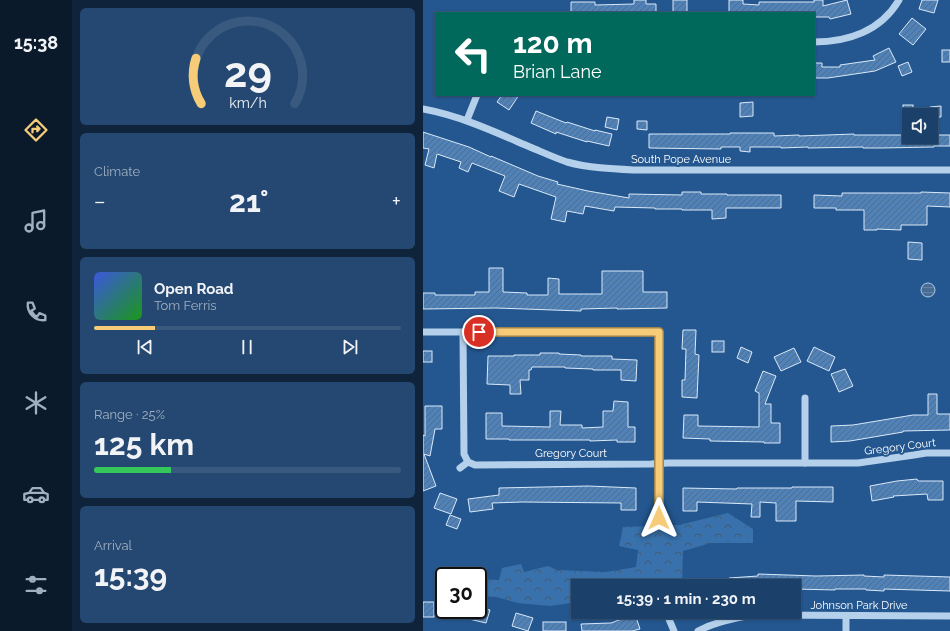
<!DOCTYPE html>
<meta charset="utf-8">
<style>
body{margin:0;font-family:Raleway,sans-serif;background:#244871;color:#f1f3f6;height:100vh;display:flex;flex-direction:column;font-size:15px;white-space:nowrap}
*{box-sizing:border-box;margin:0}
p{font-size:13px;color:#a0afc1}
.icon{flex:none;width:22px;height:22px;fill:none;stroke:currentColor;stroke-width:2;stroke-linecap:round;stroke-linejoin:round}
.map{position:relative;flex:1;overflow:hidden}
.panel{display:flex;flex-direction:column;gap:8px;padding:8px;background:#0f243b;width:351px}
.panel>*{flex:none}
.hud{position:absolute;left:12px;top:12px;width:380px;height:84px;border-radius:0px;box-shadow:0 1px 3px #0004,0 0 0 1px #395a7e;background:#00695c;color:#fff;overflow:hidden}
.buttons{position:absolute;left:479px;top:108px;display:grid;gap:8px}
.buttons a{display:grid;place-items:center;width:36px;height:36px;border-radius:0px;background:#1b416b;box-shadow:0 1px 3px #0004,0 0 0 1px #395a7e;font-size:20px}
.speed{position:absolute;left:12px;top:567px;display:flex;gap:8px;font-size:20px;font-weight:700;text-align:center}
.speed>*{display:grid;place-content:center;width:52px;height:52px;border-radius:50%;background:#1b416b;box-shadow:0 1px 3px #0004,0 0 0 1px #395a7e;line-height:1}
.speed .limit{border:2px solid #111;border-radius:6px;background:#fff;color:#111}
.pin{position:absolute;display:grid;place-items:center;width:34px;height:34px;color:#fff;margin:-17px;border:2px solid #fff;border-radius:50%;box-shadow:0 1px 4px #0007}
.me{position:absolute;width:44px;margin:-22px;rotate:0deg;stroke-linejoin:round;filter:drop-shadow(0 0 3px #0008)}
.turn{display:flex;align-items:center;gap:14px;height:84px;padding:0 12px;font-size:18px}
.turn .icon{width:52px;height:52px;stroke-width:2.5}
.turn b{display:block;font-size:28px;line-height:34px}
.big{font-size:30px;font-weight:700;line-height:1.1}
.panel .widget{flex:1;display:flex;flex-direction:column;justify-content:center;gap:6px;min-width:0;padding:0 14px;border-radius:6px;background:#244871}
.panel .dial{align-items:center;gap:0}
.dial svg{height:104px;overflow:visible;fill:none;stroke:#395a7e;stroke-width:7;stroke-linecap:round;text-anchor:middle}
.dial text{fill:#f1f3f6;stroke:none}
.song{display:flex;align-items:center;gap:12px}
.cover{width:48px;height:48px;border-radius:6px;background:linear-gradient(135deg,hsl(230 70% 55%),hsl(120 70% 35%))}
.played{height:4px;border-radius:2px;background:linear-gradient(90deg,#f6cc78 20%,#395a7e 20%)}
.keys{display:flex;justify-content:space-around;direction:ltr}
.heat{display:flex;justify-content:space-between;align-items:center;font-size:22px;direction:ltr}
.charge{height:6px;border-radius:3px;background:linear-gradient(90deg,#34c759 25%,#395a7e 0)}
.trip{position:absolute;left:148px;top:579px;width:230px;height:40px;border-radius:0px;background:#1b416b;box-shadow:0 1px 3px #0004,0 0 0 1px #395a7e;font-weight:700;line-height:40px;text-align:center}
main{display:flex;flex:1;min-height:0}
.tabs{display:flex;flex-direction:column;width:72px;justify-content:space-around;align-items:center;background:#0b1a2b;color:#a0afc1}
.tabs .icon{width:28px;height:28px}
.tabs .active{color:#f6cc78}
.tabs b{font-size:18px;color:#f1f3f6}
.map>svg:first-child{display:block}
.forest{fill:url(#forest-crowns)}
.water{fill:url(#water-rules);stroke:#a9cbec}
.building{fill:url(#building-hatch);stroke:#d9e9f9}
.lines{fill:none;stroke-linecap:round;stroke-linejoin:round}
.minor{stroke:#b4d0eb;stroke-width:7}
.route-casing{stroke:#a0854e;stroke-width:10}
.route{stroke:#f6cc78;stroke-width:7}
.labels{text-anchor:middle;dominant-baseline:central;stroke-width:4;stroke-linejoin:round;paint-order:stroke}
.street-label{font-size:11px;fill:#fff;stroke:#24578f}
</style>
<main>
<nav class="tabs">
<b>15:38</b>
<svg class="icon active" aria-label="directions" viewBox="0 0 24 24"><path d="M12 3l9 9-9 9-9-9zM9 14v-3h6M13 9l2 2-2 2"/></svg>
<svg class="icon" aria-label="music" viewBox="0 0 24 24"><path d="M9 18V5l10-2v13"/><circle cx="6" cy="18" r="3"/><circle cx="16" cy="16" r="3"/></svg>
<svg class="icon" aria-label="phone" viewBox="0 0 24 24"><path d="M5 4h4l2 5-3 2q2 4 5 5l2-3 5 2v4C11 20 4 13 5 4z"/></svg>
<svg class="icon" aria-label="climate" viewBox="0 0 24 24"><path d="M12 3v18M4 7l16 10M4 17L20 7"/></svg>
<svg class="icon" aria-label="car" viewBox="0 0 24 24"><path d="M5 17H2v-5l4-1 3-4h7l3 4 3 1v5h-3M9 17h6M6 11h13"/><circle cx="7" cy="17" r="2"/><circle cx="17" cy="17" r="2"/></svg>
<svg class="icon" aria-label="filters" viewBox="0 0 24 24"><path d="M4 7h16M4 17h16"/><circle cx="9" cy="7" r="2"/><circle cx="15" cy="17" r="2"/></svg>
</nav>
<section class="panel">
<div class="widget dial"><svg viewBox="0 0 100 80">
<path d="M14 69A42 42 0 1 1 86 69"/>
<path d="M14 69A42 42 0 0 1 10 34" stroke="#f6cc78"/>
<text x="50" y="56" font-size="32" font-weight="700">29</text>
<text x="50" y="72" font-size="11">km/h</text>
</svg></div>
<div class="widget"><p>Climate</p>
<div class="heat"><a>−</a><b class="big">21°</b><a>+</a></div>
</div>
<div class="widget">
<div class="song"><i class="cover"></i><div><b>Open Road</b><p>Tom Ferris</p></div></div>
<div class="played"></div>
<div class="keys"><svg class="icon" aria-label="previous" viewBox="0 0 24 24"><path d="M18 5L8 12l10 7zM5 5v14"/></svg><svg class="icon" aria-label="pause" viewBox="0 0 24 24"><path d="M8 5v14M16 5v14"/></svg><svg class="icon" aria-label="next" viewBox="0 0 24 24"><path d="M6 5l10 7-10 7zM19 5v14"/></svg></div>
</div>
<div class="widget"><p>Range · 25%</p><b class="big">125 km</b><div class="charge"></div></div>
<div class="widget"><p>Arrival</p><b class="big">15:39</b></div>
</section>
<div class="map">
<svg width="527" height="631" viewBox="0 0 527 631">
<defs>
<pattern id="forest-crowns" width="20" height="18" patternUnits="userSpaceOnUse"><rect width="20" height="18" fill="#3871ab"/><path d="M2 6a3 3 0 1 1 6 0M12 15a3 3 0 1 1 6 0" fill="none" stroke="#445b72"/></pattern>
<pattern id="water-rules" width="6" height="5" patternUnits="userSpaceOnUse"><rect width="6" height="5" fill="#496c93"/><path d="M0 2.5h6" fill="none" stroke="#6482a3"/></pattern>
<pattern id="building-hatch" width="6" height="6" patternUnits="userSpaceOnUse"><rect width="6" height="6" fill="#5182b7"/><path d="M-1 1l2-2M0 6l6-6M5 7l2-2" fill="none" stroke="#4f6c8c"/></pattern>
</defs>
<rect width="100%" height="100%" fill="#24578f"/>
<polygon class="forest" points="305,513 330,529 330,543 288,543 260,551 259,586 155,586 155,602 127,606 95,603 73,597 55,596 55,579 76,580 79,568 98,564 101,572 125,566 134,570 183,572 213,567 215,550 196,546 200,527 256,525"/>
<circle class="water" cx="505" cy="290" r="7"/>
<g class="building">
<polygon points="211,0 223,0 223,4 233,4 233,13 148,13 148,2 172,2 172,5 211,4"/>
<rect x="250" y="0" width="14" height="13"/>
<polygon points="306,0 320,0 320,4 336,5 336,2 391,2 391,0 400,0 400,6 424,0 428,14 407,19 406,17 391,17 391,13 306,13"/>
<polygon points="499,0 515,0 511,13 496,9"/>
<polygon points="489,18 503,29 490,45 476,34"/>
<polygon points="466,48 473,62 452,71 405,78 391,78 391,63 399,63 399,67 417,67 417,65 452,60 450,56"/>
<rect x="519" y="50" width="8" height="12"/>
<polygon points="485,62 489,72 479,76 475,66"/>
<polygon points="79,95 96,95 86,110 74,102"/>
<polygon points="330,102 330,116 317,117 317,103"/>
<rect x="480" y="105" width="10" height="10"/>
<polygon points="518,106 518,117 508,117 507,107"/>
<polygon points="113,111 143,123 144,122 172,131 172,130 189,134 186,146 164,141 164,142 133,132 133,134 108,123"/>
<polygon points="184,117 196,119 194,130 182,127"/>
<polygon points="214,121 224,121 224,130 214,129"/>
<polygon points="0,132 46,147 68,157 68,156 115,176 135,182 134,184 165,191 206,198 206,194 259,195 259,192 278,192 278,194 304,194 304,195 358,195 358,208 303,208 303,218 289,219 289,210 259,210 259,209 232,209 232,208 192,207 191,211 162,206 160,214 144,211 142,222 128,219 133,197 96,184 91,197 76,191 82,176 49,163 45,172 36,168 38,162 14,154 11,168 2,165 6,149 0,148"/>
<polygon points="307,133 351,133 351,136 376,135 376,136 431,134 431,135 484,135 484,137 508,137 508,135 527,135 527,146 511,146 511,147 458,148 440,148 440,147 385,148 385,147 358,148 358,147 327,147 327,152 317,151 317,147 298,147 298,149 226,148 226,134 307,134"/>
<polygon points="498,192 527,193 527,207 504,206 504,225 478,225 478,230 454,229 454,230 441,230 441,210 413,210 413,208 391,208 391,195 419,196 419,193 498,193"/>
<polygon points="485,242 499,243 499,260 485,259"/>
<polygon points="66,268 80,268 80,292 104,293 104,295 125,295 125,278 136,279 136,294 179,294 179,271 220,271 220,292 244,292 244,308 194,309 194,308 158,309 158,311 73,308 0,309 0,293 12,293 12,295 52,295 52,292 66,292"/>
<polygon points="260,330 273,330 272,354 276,355 274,398 259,397 259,380 262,380 263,349 259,349"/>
<rect x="289" y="341" width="12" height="11"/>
<polygon points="318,347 329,352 325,363 314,358"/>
<polygon points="391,347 412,357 406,371 384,361"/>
<polygon points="371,348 378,362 358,371 351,357"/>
<rect x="0" y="351" width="9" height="11"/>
<polygon points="117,353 136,353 136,354 158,355 158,356 189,356 189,359 214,360 213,381 198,380 198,370 170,370 170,369 142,368 142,367 109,367 108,370 106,370 106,380 97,380 98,394 87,394 87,385 64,384 65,356 91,356 91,355 117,355"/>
<polygon points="422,369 430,386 416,392 408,374"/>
<polygon points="340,371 353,376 342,404 348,404 348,423 357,423 357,443 341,443 341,442 287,441 287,439 260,438 261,415 275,415 275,426 336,427 336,393 332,391"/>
<polygon points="505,394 514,394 514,414 527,414 527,430 480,431 480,432 427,441 408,442 408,426 430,425 490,415 505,415"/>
<polygon points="191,401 205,402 205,427 212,427 212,442 194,442 194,440 167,441 167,440 86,440 86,439 63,439 63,413 79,413 79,426 127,427 127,411 138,411 137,425 159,425 159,428 180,427 180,411 190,411"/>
<polygon points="2,406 19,406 19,429 12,429 7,456 1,454 13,486 0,491 0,435 2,436"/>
<polygon points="494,479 495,481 520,481 520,500 505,500 504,494 470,496 471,497 449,501 447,486 474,481"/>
<polygon points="165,486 213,488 213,510 198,510 198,503 99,502 69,503 70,509 47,512 45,499 76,495 76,488"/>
<polygon points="369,487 410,487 410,502 373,501 373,521 353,521 353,503 337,502 337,517 328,517 329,504 274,502 274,511 260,511 260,488 314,489 314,488 369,488"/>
<polygon points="17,493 34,499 28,514 11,508"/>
<polygon points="27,515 38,519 34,529 23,525"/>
<polygon points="335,574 393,576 441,575 441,576 461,577 461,575 527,577 527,591 461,589 461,591 443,590 443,589 412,589 412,590 371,589 371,586 291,586 291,583 306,579 306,578 335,576"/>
<rect x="0" y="602" width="11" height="15"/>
<polygon points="55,607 67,610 63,623 46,619 48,610 55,610"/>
<polygon points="93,613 110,618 105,631 89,626"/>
<polygon points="212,614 217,629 209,631 159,631 158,624 188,623"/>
<rect x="120" y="622" width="23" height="9"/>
</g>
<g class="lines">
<g class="minor">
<path d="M391,42C425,42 458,31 476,0"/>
<path d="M0,109C38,116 72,132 107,147C119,152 132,158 144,162C166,168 189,169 211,170H527"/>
<polyline points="44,120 54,95"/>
<polyline points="0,332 236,332 236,518"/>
<polyline points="40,333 41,454 45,462 52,465 228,464 245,463 435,463 491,455 503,453 527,453"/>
<polyline points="382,398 382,463"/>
<polyline points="37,468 45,462"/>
<polyline points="243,612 251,631"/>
<polyline points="423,616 423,631"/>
<path d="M275,631C292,622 310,619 328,615L527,616"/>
</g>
</g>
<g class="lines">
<defs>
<polyline id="route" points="56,332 236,332 236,518"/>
</defs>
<use href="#route" class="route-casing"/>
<use href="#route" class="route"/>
</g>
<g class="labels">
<g class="street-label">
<text x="258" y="159">South Pope Avenue</text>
<text transform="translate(477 447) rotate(-7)">Gregory Court</text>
<text x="148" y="453">Gregory Court</text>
<text x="436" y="605">Johnson Park Drive</text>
</g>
</g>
</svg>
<div class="buttons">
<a><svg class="icon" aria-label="sound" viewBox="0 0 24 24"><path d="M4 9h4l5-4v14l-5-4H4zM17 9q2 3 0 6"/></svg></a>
</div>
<div class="speed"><div class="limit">30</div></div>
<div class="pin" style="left:56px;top:332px;background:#d93025"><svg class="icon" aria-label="arrive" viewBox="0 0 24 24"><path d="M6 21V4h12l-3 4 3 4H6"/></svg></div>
<svg class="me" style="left:236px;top:518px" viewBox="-20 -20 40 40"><path d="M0-17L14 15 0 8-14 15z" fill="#f6cc78" stroke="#fff" stroke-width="4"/></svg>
<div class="trip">15:39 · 1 min · 230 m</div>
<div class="hud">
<div class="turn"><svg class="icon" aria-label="left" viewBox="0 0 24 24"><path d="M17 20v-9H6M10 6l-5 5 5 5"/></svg><div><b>120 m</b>Brian Lane</div></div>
</div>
</div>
</main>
